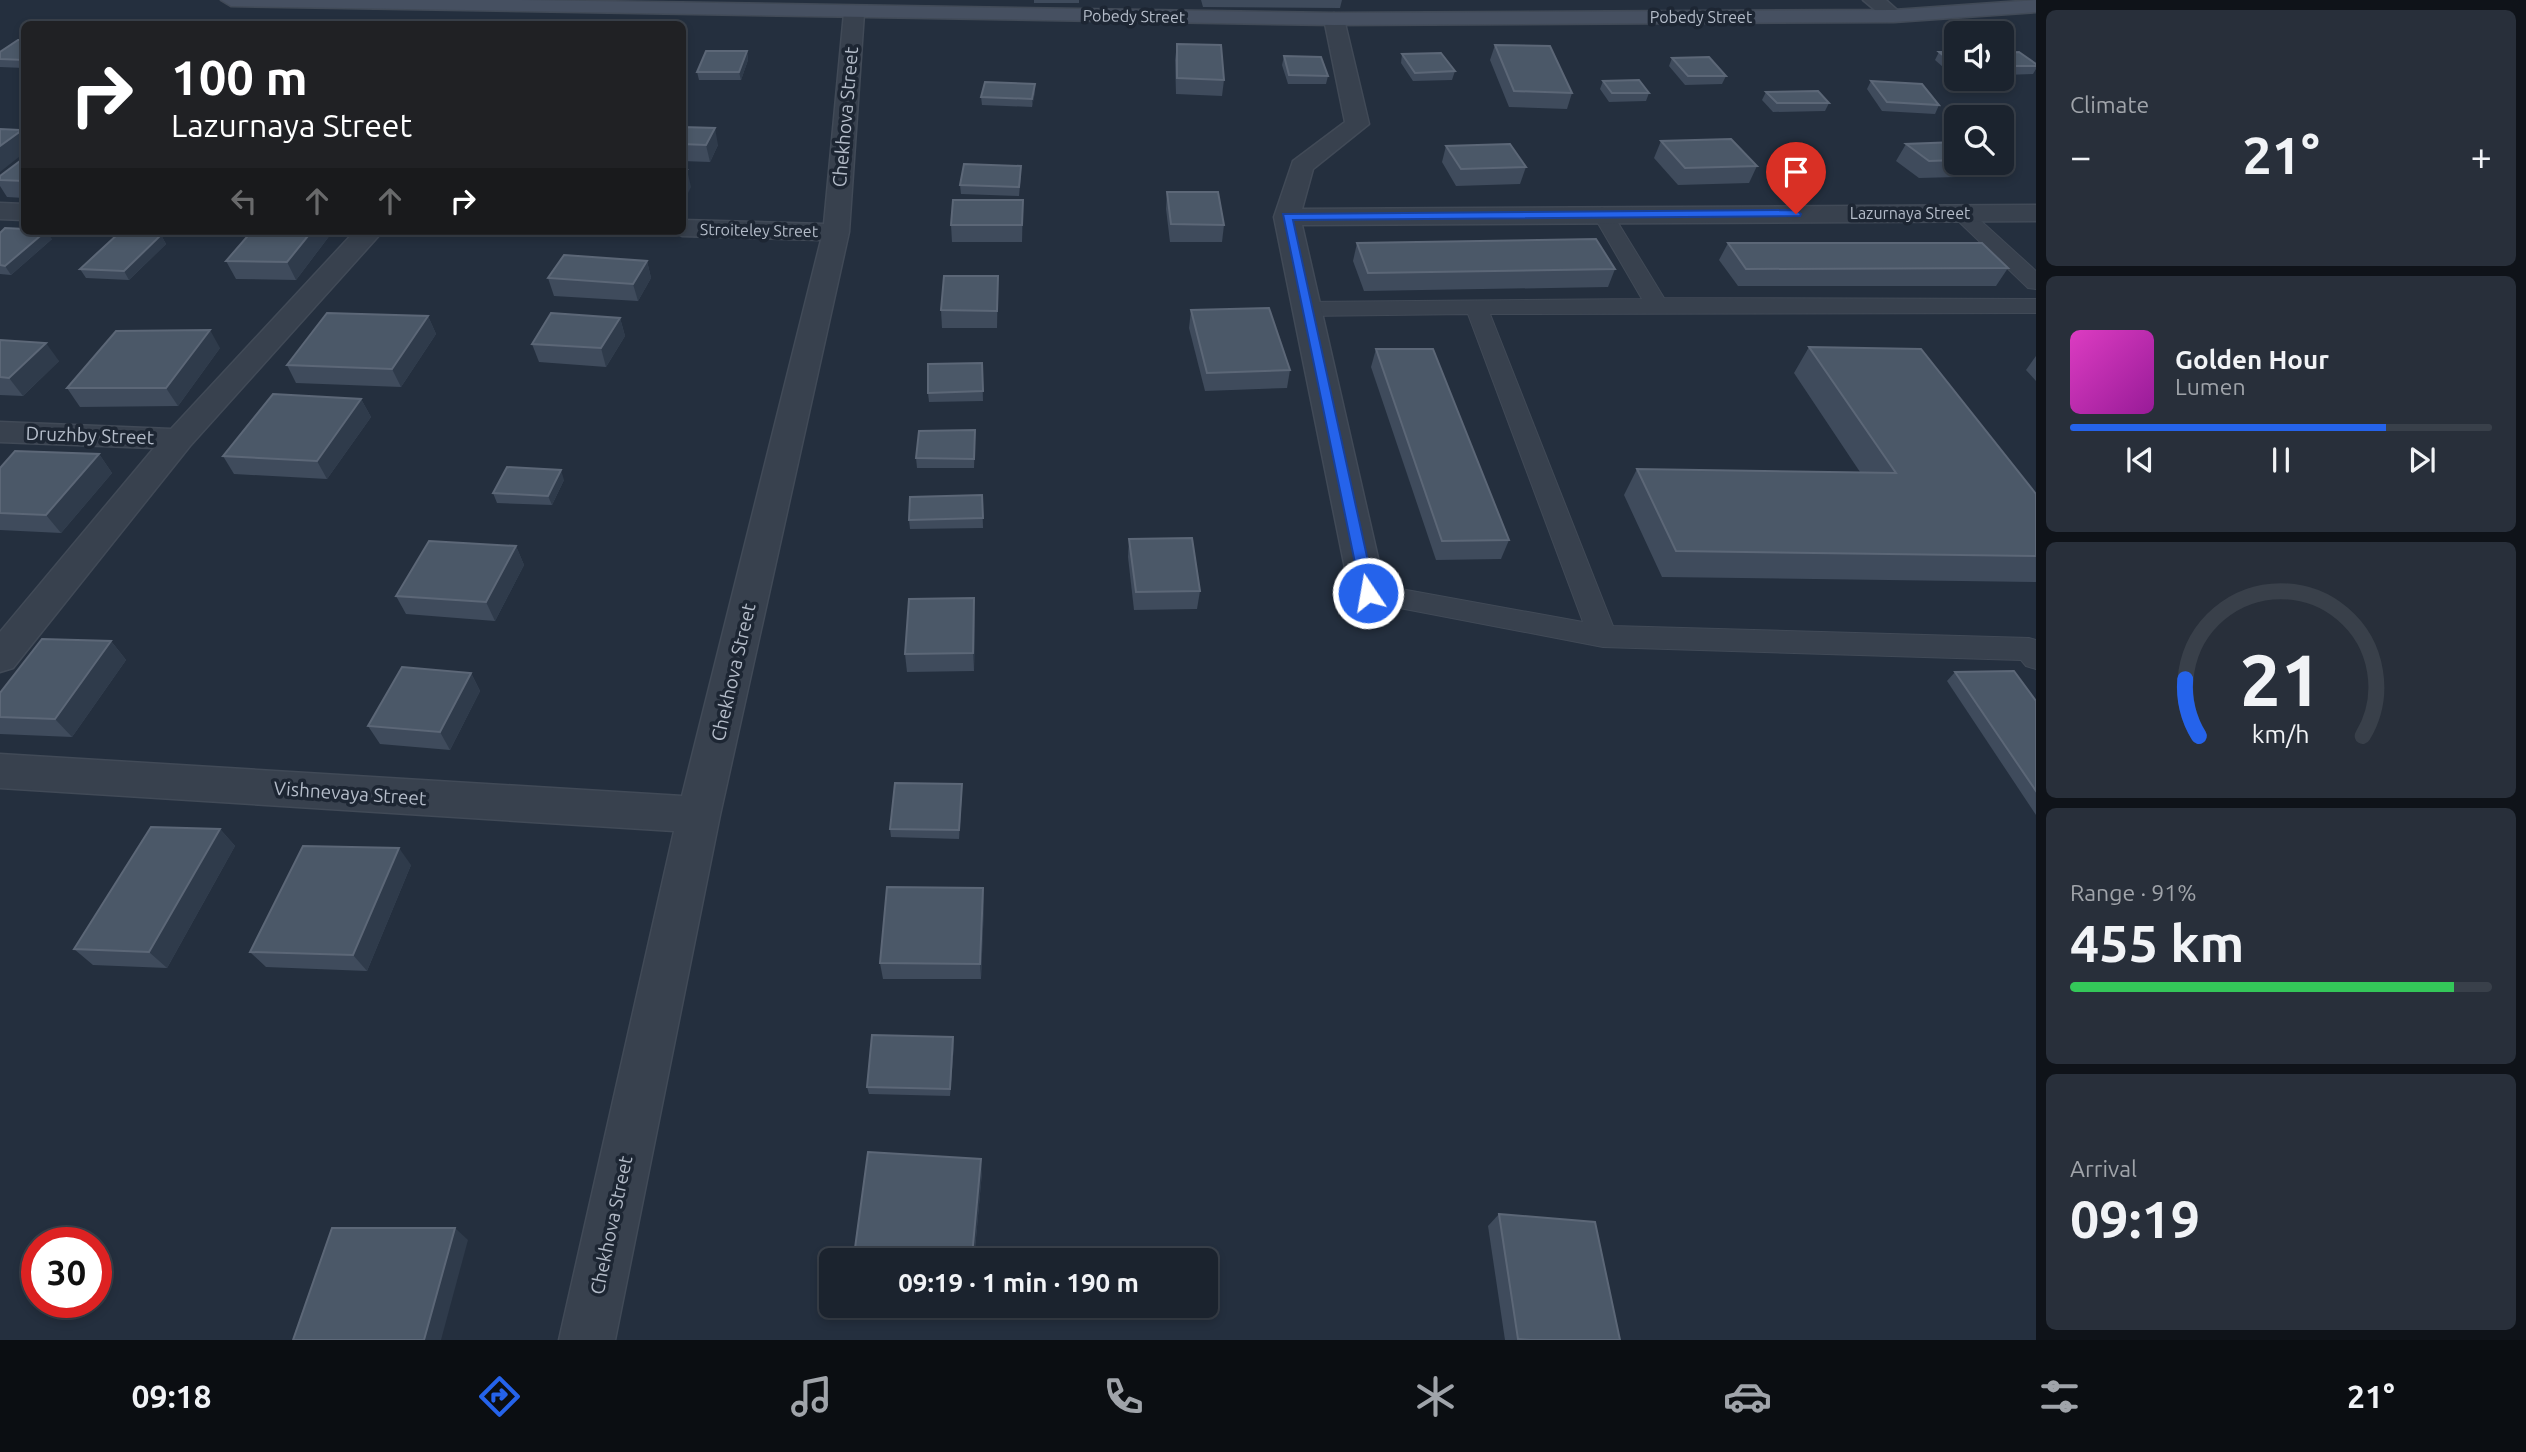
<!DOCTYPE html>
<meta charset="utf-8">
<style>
body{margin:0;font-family:Ubuntu,sans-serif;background:#282f3a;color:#f1f3f6;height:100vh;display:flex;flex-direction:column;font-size:26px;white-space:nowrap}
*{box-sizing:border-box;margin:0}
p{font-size:23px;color:#a0a4aa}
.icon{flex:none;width:38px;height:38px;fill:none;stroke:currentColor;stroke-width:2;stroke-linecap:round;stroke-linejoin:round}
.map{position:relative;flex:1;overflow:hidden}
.side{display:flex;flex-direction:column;gap:10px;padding:10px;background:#0f1319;width:490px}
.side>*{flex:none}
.top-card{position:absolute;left:21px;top:21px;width:665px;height:214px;border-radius:10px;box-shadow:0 4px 10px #0003,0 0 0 2px #39404a;background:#202124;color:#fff;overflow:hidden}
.controls{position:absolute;left:1944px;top:21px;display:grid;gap:14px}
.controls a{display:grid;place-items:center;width:70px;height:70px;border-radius:10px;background:#1b232e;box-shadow:0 4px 10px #0003,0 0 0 2px #39404a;font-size:35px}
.speed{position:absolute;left:21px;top:1227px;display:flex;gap:14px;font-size:35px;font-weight:700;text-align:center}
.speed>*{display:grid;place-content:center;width:91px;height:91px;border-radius:50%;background:#1b232e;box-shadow:0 4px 10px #0003,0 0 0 2px #39404a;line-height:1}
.speed .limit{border:10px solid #d22;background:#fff;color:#111}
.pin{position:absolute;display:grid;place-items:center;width:60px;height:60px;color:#fff;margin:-72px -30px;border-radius:50% 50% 50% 0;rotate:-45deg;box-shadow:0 0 7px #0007}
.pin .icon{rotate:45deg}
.me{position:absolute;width:77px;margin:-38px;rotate:348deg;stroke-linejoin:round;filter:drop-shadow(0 0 5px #0008)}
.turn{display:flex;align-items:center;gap:24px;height:147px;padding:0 35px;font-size:32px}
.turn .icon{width:91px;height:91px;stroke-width:2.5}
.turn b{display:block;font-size:49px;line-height:60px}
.lanes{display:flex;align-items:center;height:66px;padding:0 35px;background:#0003;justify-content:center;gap:35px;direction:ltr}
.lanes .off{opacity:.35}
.big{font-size:52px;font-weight:700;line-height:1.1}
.side .card{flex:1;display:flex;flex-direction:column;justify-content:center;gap:10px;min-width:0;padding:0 24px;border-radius:10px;background:#282f3a}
.side .dial{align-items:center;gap:0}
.dial svg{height:182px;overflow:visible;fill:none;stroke:#39404a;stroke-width:7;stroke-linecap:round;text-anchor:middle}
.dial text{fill:#f1f3f6;stroke:none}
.song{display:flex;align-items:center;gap:21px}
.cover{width:84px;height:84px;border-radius:10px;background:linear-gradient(135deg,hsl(310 70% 55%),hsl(300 70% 35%))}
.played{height:7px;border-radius:4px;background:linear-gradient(90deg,#2563eb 75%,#39404a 75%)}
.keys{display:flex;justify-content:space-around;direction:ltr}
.heat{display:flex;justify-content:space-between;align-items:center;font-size:38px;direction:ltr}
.charge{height:10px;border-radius:5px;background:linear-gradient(90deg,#34c759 91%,#39404a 0)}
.trip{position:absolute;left:819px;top:1248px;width:399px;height:70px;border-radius:10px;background:#1b232e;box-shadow:0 4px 10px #0003,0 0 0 2px #39404a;font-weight:700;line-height:70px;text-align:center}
.dock{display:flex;height:112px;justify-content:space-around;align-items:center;background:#0b0e12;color:#a0a4aa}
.dock .icon{width:49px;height:49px}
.dock .current{color:#2563eb}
.dock b{font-size:32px;color:#f1f3f6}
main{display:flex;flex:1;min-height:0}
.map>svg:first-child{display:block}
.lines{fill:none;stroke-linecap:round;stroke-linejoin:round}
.lane-casing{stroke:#414a57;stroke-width:2}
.street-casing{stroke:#414a57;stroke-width:3}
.secondary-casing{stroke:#414a57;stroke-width:3}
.lane{fill:#38414e;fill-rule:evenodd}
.street{fill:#38414e;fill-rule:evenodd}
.secondary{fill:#465061;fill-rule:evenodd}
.wall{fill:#3f4b5c}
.shaded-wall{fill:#2f3b4b}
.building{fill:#4b5868;stroke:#5c6777;stroke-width:2}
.route{fill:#2563eb;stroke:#184099;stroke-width:2}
.labels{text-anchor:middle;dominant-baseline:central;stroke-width:7;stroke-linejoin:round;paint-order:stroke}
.far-street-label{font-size:16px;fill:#b4bcc9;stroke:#1d2633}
.street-label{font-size:19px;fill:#b4bcc9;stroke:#1d2633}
</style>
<main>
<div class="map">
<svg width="2036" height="1340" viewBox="0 0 2036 1340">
<rect width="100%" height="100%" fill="#242f3e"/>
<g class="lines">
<defs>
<g id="lane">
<polygon points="1602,207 1612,213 1664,298 2036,299 2036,313 1490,314 1613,626 2029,638 2036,640 2036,669 2026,666 2021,660 1603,647 1358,600 1354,593 1358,586 1368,583 1583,622 1468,314 1305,316 1294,309 1305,302 1642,299 1592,213"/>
<polygon points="1962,208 1969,210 2036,271 2036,289 2028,288 1955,218 1952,214"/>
</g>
<g id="street">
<polygon points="1863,0 1886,0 1904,16 1901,20 1887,20"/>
<polygon points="854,7 864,13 849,232 720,815 615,1340 559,1340 674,831 0,788 0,754 682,796 821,240 682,236 671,231 682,231 682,220 824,224 844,13"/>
<polygon points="1334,13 1344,19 1369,124 1313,169 1302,209 2036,205 2036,221 1302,225 1386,593 1381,602 1368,606 1355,602 1350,593 1274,217 1293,161 1345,122 1324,19"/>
<polygon points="0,203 24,204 24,220 0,219"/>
<polygon points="355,231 383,231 190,446 13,668 0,672 0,632 154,448 0,442 0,422 171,429"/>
</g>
<polygon id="secondary" points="221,0 522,0 1334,13 1894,10 2036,0 2036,12 1894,22 1334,25 231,6"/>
</defs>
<use href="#lane" class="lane-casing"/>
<use href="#street" class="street-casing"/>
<use href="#secondary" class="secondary-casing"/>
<use href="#lane" class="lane"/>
<use href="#street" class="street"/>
<use href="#secondary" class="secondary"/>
</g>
<g class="wall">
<rect x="1034" y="0" width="45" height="3"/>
<polygon points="1201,0 1342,0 1340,8 1203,7"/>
<polygon points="24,40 24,68 0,67 0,52"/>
<polygon points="1177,44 1224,80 1222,96 1176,94 1175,60"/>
<polygon points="1495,45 1572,93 1567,109 1509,107 1490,60"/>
<polygon points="747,51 748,60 741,80 699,80 697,72"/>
<polygon points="1939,52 1956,52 1956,75 1952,75 1935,60"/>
<polygon points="2002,53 2036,64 2036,69 2033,74 2004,75 2002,73"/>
<polygon points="1402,54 1455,71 1452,80 1413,81 1401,63"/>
<polygon points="1284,56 1328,76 1326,84 1288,84 1282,65"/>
<polygon points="1672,58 1726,76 1722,84 1685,85 1669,66"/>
<polygon points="1603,81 1649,93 1646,101 1609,102 1600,89"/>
<polygon points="1871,81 1939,105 1935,114 1882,111 1867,89"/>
<polygon points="1035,84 1035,92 1032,107 982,105 981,97"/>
<polygon points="1766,92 1829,103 1825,111 1773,112 1762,100"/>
<polygon points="682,127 718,145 710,162 682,161"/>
<polygon points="1661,141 1757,166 1749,183 1678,185 1654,158"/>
<polygon points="1956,142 1956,163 2002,163 2002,156 2006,159 1995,176 1919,178 1896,161 1906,144"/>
<polygon points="1446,146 1526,167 1520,184 1456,186 1442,162"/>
<polygon points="24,158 24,198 7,197 0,186 0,176"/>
<polygon points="1021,174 1019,196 961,194 960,185"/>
<polygon points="1167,192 1224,225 1222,242 1170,242 1166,209"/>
<polygon points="1023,200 1022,242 952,242 951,225"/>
<polygon points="0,233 52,239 11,275 0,274"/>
<polygon points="161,235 166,244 129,280 86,278 80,269"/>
<polygon points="330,235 296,280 236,279 226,261"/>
<polygon points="1357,243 1615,269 1608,287 1364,291 1353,261"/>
<polygon points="1728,243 2008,268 1996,286 1738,286 1719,260"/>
<polygon points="647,261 651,278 638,301 554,296 548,278"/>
<polygon points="998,276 997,328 942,328 941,310"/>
<polygon points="1191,310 1290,370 1287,388 1205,391 1189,328"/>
<polygon points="428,316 436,334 401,387 296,383 287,365"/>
<polygon points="620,318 625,336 606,367 539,362 532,344"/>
<polygon points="0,340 59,361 23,396 0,395"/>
<polygon points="1809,347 2036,494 2036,582 1662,577 1624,495 1637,469 1860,472 1794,373"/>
<polygon points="220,348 178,406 80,407 67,388"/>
<polygon points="1376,349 1509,540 1501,559 1436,560 1371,367"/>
<polygon points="2036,356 2036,381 2026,370"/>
<polygon points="982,363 983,401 929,402 928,393"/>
<polygon points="361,399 371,417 327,479 234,474 223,456"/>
<polygon points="975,440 974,468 917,468 916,458"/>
<polygon points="99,454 112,473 61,533 0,530 0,468"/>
<polygon points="564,480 552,505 497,503 493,493"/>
<polygon points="982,495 983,528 910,529 909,520"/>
<polygon points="1129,539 1200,591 1197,609 1134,610 1128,557"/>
<polygon points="516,546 524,565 495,621 406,614 396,596"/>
<polygon points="975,617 974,671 907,672 905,654"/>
<polygon points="111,641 126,660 72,737 0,734 0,693"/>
<polygon points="1955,672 2036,701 2036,815 1947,681"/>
<polygon points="471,673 480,691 450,750 380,744 368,726"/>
<polygon points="962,793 959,839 891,837 890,829"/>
<polygon points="220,829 235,846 167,968 93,965 74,949"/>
<polygon points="411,865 367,971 266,967 250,952"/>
<polygon points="983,888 984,905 981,979 883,979 880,963"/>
<polygon points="953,1037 954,1044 950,1096 869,1094 867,1087"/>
<polygon points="982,1172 974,1260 859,1260 855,1248"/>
<polygon points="1499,1214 1620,1340 1505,1340 1488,1226"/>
</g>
<g class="shaded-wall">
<polygon points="747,51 748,60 741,80 739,72"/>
<polygon points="1035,84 1035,92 1032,107 1032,99"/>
<polygon points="715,128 718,145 710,162 706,145"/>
<polygon points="22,130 24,134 24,153 0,172 0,146"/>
<polygon points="687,170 691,187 682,205 682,179"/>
<polygon points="46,231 52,239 11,275 5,266"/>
<polygon points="312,231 328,231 330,235 296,280 287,262"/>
<polygon points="161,235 166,244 129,280 124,271"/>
<polygon points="647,261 651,278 638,301 633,284"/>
<polygon points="428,316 436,334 401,387 392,369"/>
<polygon points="620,318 625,336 606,367 601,348"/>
<polygon points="210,330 220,348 178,406 166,388"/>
<polygon points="46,343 59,361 23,396 9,378"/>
<polygon points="361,399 371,417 327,479 317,461"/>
<polygon points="99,454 112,473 61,533 46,515"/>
<polygon points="561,470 564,480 552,505 548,496"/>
<polygon points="516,546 524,565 495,621 486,602"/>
<polygon points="974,598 975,617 974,671 973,653"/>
<polygon points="111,641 126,660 72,737 55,719"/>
<polygon points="471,673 480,691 450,750 440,732"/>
<polygon points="962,784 962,793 959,839 959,830"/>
<polygon points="220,829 235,846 167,968 149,952"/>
<polygon points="399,848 411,865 367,971 353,955"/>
<polygon points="983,888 984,905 981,979 980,964"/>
<polygon points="953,1037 954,1044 950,1096 950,1089"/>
<polygon points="981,1159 982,1172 974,1260 972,1260"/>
<polygon points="455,1228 468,1240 441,1340 424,1340"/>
</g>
<g class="building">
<polygon points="18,40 24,40 24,60 0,59 0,52"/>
<polygon points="1177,44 1221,45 1224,80 1177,78"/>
<polygon points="1495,45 1550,46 1572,93 1514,91"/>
<polygon points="706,51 747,51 739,72 697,72"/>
<polygon points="1939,52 1956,52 1956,66"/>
<polygon points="2019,52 2036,64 2036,66 2008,66 2002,62 2002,53"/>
<polygon points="1441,53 1455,71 1415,73 1402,54"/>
<polygon points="1284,56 1321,57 1328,76 1289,75"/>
<polygon points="1709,57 1726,76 1688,76 1672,58"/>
<polygon points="1639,80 1649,93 1612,93 1603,81"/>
<polygon points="1871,81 1922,84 1939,105 1887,102"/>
<polygon points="985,82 1035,84 1032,99 981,97"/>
<polygon points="1818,91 1829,103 1777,103 1766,92"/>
<polygon points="682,127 715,128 706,145 682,144"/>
<polygon points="0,129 22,130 0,146"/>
<polygon points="1731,139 1757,166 1685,168 1661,141"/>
<polygon points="1956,142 1956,160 1929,161 1906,144"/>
<polygon points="1510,144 1526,167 1461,169 1446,146"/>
<polygon points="24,158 24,181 0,180 0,176"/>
<polygon points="964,164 1021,166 1019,187 960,185"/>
<polygon points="682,170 687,170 682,179"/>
<polygon points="1167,192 1218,192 1224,225 1171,224"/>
<polygon points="953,200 1023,200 1022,225 951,225"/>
<polygon points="5,228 24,229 24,231 46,231 5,266 0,265 0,233"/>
<polygon points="252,231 312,231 287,262 226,261"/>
<polygon points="119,233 161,235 124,271 80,269"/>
<polygon points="1596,239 1615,269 1368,273 1357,243"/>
<polygon points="1728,243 1982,243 2008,268 1746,269"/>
<polygon points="564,255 647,261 633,284 548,278"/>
<polygon points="944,276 998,276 997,311 941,310"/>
<polygon points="1269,308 1290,370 1207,373 1191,310"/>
<polygon points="327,313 428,316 392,369 287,365"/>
<polygon points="551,313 620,318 601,348 532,344"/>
<polygon points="210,330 166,388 67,388 116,331"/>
<polygon points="0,340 46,343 9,378 0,377"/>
<polygon points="1809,347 1921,349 2036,494 2036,556 1676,551 1637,469 1896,473"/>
<polygon points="1376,349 1433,349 1509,540 1442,541"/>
<polygon points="982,363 983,391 928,393 928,364"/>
<polygon points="273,394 361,399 317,461 223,456"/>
<polygon points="975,430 974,459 916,458 919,431"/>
<polygon points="15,451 99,454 46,515 0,513 0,468"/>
<polygon points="507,467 561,470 548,496 493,493"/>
<polygon points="982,495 983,518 909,520 910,497"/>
<polygon points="1192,538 1200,591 1136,592 1129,539"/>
<polygon points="429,541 516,546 486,602 396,596"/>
<polygon points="974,598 973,653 905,654 909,599"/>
<polygon points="42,639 111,641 55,719 0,717 0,693"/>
<polygon points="402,667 471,673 440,732 368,726"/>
<polygon points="2014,671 2036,701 2036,791 1955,672"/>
<polygon points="895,783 962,784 959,830 890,829"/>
<polygon points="151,827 220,829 149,952 74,949"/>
<polygon points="303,846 399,848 353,955 250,952"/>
<polygon points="887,887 983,888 980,964 880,963"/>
<polygon points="872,1035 953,1037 950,1089 867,1087"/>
<polygon points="868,1152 981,1159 972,1256 855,1248"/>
<polygon points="1499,1214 1595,1222 1620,1340 1530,1340 1518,1339"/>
<polygon points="332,1228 455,1228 424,1340 293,1340"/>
</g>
<polygon class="route" points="1796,210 1801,214 1800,216 1293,220 1375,593 1368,599 1362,597 1283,214"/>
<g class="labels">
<g class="far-street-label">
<text transform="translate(1134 16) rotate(1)">Pobedy Street</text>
<text x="1701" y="17">Pobedy Street</text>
<text x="1910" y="213">Lazurnaya Street</text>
<text transform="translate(759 230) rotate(1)">Stroiteley Street</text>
</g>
<g class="street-label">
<text transform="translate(845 117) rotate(-85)">Chekhova Street</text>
<text transform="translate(90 435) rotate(2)">Druzhby Street</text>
<text transform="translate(733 672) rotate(-77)">Chekhova Street</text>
<text transform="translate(350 793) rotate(4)">Vishnevaya Street</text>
<text transform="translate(611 1225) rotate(-78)">Chekhova Street</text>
</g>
</g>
</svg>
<div class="controls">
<a><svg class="icon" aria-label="sound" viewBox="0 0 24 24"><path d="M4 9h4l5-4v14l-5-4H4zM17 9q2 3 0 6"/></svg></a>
<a><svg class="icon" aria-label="search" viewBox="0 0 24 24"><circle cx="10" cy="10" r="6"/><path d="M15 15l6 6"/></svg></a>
</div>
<div class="speed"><div class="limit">30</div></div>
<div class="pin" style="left:1796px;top:214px;background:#d93025"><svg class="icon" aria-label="arrive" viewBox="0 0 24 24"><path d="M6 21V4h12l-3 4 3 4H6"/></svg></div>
<svg class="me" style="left:1368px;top:593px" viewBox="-20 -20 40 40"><circle r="17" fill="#2563eb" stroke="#fff" stroke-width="3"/><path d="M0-11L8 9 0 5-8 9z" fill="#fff"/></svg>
<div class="trip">09:19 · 1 min · 190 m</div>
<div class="top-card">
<div class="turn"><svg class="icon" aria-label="right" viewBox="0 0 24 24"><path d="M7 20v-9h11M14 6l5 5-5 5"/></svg><div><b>100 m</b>Lazurnaya Street</div></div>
<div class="lanes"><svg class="icon off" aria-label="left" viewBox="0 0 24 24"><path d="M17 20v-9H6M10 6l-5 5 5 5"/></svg><svg class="icon off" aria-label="ahead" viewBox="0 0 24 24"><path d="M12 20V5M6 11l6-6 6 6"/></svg><svg class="icon off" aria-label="ahead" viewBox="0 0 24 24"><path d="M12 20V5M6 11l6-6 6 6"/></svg><svg class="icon" aria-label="right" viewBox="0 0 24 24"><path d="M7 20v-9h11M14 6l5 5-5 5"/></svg></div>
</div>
</div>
<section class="side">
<div class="card"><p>Climate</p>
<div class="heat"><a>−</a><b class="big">21°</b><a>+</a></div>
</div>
<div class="card">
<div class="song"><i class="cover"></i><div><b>Golden Hour</b><p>Lumen</p></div></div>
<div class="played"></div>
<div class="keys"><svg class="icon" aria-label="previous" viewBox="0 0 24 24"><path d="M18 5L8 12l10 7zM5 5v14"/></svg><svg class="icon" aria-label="pause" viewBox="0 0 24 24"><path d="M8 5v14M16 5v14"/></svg><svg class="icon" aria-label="next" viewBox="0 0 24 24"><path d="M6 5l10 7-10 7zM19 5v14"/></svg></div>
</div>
<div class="card dial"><svg viewBox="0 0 100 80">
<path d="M14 69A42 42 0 1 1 86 69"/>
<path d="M14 69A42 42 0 0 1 8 44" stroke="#2563eb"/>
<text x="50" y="56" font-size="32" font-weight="700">21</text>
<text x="50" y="72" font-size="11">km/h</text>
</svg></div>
<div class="card"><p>Range · 91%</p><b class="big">455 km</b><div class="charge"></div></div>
<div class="card"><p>Arrival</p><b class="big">09:19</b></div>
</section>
</main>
<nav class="dock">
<b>09:18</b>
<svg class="icon current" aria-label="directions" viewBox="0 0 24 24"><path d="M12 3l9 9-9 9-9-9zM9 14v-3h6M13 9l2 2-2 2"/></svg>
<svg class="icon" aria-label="music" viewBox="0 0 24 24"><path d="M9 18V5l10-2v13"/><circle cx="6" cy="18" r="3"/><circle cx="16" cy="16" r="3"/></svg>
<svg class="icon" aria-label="phone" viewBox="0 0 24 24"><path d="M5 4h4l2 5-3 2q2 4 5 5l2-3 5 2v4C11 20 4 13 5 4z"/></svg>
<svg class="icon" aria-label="climate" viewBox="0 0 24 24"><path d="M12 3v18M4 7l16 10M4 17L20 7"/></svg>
<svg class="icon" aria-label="car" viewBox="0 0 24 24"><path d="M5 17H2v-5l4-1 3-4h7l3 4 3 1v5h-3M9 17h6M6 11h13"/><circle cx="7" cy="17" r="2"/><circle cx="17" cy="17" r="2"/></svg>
<svg class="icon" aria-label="filters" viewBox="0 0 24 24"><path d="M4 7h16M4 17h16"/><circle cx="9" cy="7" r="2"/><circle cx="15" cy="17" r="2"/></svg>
<b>21°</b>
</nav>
